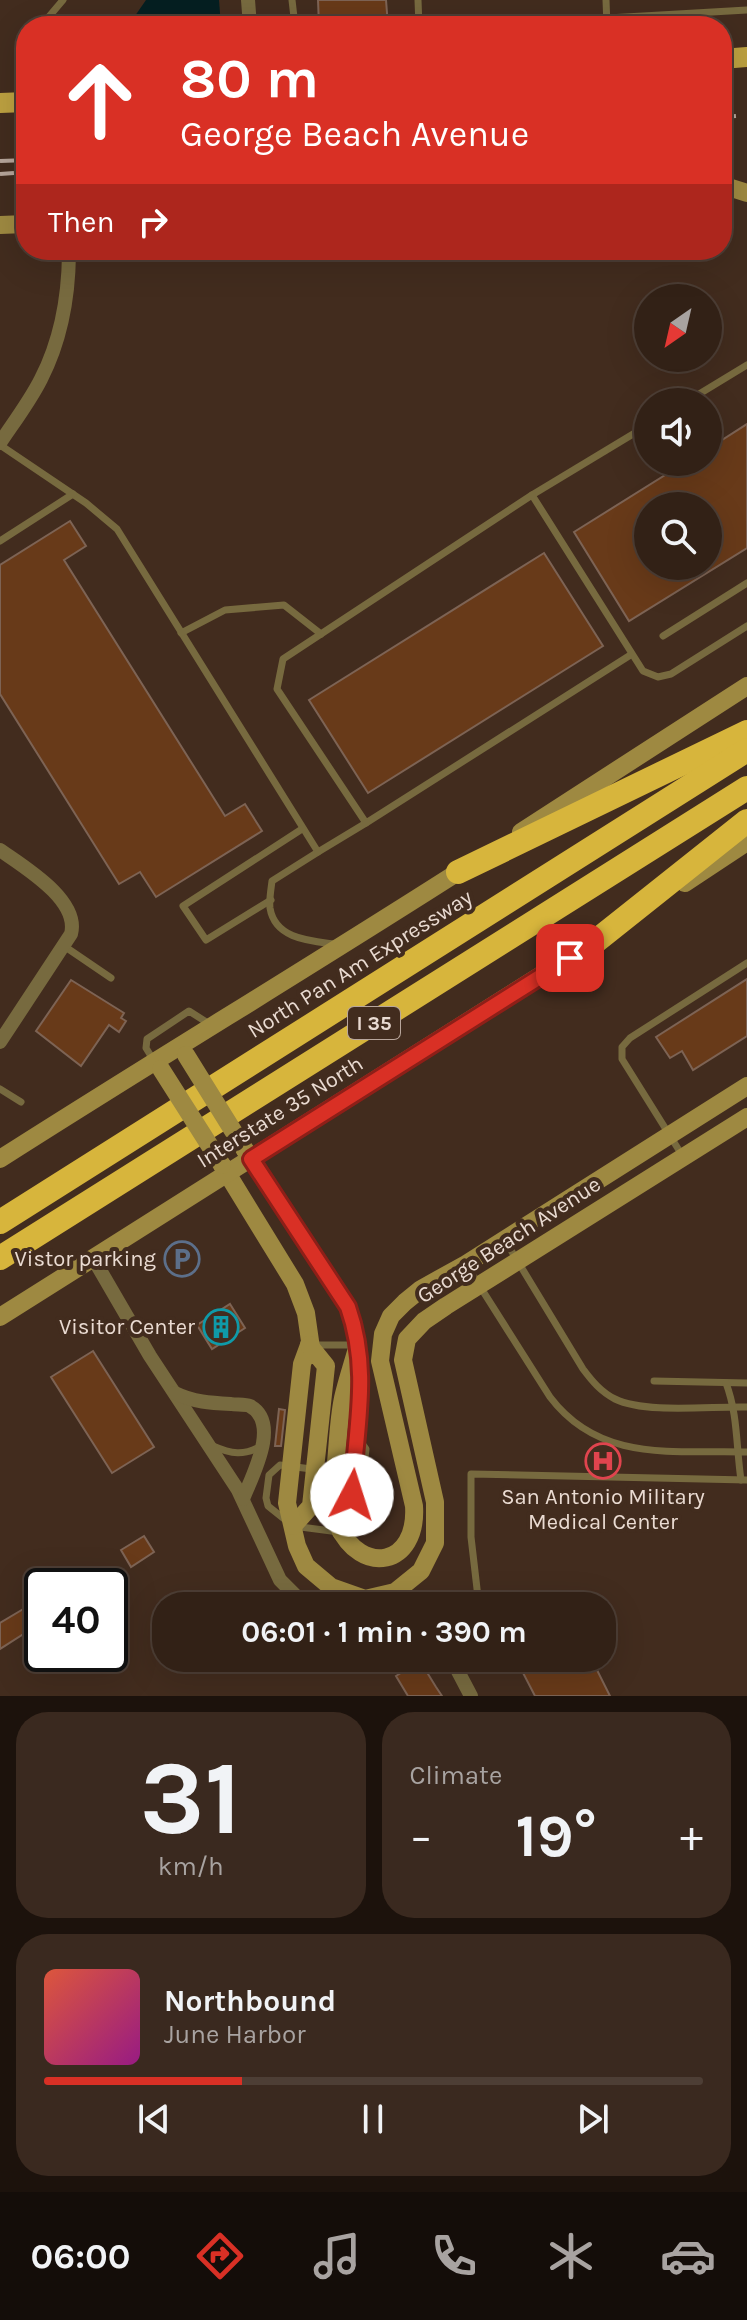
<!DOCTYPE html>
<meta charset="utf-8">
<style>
body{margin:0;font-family:Karla,sans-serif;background:#3a291f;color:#f1f3f6;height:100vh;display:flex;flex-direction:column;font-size:30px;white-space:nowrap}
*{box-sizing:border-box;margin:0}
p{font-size:26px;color:#a8a3a1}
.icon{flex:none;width:44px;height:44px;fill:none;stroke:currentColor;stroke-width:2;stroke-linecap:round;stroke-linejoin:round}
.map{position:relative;height:1696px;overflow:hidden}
.side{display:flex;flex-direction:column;gap:16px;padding:16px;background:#1c120c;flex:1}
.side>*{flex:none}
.guide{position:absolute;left:16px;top:16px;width:716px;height:244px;border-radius:32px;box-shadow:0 8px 32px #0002,0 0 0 2px #4d3e35;background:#d93025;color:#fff;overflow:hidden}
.needle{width:52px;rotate:214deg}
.buttons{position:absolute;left:634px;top:284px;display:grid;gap:16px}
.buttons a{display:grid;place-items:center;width:88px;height:88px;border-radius:50%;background:#322116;box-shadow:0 8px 32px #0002,0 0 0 2px #4d3e35;font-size:40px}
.speed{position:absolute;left:24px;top:1568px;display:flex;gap:16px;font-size:40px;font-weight:700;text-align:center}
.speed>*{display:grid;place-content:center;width:104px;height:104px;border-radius:50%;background:#322116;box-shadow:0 8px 32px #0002,0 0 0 2px #4d3e35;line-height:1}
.speed .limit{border:4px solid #111;border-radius:12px;background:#fff;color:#111}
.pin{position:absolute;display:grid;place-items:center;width:68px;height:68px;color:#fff;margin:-34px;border-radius:16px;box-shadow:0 4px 12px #0006}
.me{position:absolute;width:88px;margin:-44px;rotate:5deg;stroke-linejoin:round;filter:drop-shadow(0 0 6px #0008)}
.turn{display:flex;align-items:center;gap:28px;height:168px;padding:0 32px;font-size:36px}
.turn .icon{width:104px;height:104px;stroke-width:2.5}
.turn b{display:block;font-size:56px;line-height:68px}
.then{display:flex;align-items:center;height:76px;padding:0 32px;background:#0003;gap:16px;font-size:30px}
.big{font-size:60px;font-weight:700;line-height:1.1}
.side .widget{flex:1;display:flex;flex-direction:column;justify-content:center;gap:12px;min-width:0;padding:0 28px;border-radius:32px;background:#3a291f}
.side .dial{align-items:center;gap:0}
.dial b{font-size:104px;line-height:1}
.song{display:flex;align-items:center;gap:24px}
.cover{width:96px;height:96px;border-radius:12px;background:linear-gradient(135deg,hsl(10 70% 55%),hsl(310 70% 35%))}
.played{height:8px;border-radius:4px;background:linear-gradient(90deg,#d93025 30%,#4d3e35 30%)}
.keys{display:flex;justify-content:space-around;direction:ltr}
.heat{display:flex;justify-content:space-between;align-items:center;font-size:44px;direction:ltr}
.side .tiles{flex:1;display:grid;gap:16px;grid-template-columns:1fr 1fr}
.widget:last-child{grid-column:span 2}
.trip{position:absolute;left:152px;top:1592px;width:464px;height:80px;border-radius:32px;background:#322116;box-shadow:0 8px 32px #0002,0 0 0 2px #4d3e35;font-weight:700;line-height:80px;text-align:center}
.tab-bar{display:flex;height:128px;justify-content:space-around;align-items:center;background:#140d09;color:#a8a3a1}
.tab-bar .icon{width:56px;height:56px}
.tab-bar .current{color:#d93025}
.tab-bar b{font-size:36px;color:#f1f3f6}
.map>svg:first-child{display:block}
.water{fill:#051f21}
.building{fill:#683a19;stroke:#7d6354;stroke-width:2;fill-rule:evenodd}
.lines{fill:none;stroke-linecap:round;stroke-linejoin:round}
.lane{stroke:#776a3f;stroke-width:7}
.street{stroke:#776a3f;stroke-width:14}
.secondary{stroke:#9e8941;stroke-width:18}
.primary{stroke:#bca040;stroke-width:20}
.highway{stroke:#d7b53c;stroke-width:24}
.rail{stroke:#b6a59a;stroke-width:4;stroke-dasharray:14 14;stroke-linecap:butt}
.secondary-bridge{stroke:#9e8941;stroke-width:18}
.route-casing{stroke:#8d1f18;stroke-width:20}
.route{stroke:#d93025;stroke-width:14}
.labels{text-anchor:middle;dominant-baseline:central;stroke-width:8;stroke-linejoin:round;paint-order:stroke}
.shield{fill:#422c1e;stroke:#b8a69c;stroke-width:2}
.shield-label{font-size:20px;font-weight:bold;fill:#eadbd2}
.street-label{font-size:22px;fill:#eadbd2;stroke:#422c1e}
.poi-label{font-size:22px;fill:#eadbd2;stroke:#422c1e;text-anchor:end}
</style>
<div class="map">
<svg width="747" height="1696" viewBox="0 0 747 1696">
<rect width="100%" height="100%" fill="#422c1e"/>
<polygon class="water" points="146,0 219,0 221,26 128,26"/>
<g class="building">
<polygon points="318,0 386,0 388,26 319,26"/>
<path d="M747,424V548L629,621L574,532L686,462H708V449ZM648,506H708V566H648Z"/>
<polygon points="70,521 86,546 64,560 225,816 245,804 262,831 156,897 140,872 119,884 0,694 0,565"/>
<polygon points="544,553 603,646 368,793 309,700"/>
<polygon points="747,979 747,1036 693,1070 682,1051 670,1058 656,1037"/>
<polygon points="71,980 124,1013 121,1018 126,1021 119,1032 109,1025 81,1066 36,1031"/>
<polygon points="230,1304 245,1328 212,1349 197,1325"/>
<polygon points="93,1351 154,1447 112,1473 51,1377"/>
<polygon points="279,1409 285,1410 281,1446 275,1446"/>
<polygon points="144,1536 154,1552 131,1567 121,1550"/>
<polygon points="25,1608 36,1626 0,1649 0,1623"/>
<polygon points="543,1658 591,1658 610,1696 535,1696 521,1669"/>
<polygon points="420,1661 436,1687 442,1696 408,1696 396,1676"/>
</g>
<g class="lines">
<g class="lane">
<polyline points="292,0 295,26"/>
<polyline points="418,0 419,26"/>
<polyline points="606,0 607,26"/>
<polyline points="41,26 63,0"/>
<polyline points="471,26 747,10"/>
<polyline points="686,402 747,365"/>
<path d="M0,445L86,503L117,529L318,852L272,881C271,889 269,900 270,908C275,939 310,941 334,944"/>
<polyline points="532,495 648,425"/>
<polyline points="0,541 73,494"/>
<polyline points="181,633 225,610 284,605 321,634"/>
<polyline points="663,636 747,583"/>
<polyline points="632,654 366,823 277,689 283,659 532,495 643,671 658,677 671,674 747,626"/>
<polyline points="318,852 366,823"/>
<polyline points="271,900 206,940 183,906 302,829"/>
<polyline points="64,946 111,978"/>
<polyline points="154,1061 146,1048 147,1039 189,1011 211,1025"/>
<polyline points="0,1089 21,1102"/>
<polyline points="682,1155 622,1059 622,1047 630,1038 747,963"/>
<path d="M506,1242L583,1369C592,1381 601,1392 615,1399C646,1414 711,1406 747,1407"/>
<path d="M467,1266L550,1397C600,1463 673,1450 747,1452"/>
<polyline points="311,1345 355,1345"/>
<polyline points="654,1381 747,1383"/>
<path d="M726,1383C738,1415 736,1446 741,1480"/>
<path d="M213,1446C231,1454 244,1456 261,1446"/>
<polyline points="335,1472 280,1465 269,1475 266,1498 268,1506 293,1526 339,1532"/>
<polyline points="355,1490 362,1482 366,1449 361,1442"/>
<polyline points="479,1606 471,1537 471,1474 747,1480"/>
</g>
<g class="street">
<polyline points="248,0 250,26"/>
<path d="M0,443C14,422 30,401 41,379C61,340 69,294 69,250"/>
<path d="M0,850C24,867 80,900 71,934L0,1042"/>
<polyline points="93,1258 150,1356 238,1490 280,1580 306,1606"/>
<path d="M175,1393C193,1402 211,1403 231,1404C236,1405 245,1404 250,1406C281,1423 252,1476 243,1499"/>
<polyline points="451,1658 471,1696"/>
</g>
<g class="secondary">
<polyline points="722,185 747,193"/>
<polyline points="0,225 26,224"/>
<polyline points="521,832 747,686"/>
<polyline points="685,883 747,842"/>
<path d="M245,1150L348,1307C366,1359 360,1412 354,1466C351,1492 351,1508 341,1532"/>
<path d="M0,1159C155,1060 313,965 469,865"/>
<polyline points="222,1165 295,1284 306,1313 312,1355"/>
<polyline points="0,1317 606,934"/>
<polyline points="309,1345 302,1364 287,1503 297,1546 306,1566 331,1587 365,1599 395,1592 421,1571 435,1543 435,1502 403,1360 407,1339 424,1321 446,1306 747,1117"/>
<path d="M358,1345C353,1363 347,1381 343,1398C338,1422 338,1448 335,1472C334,1483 329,1497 330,1508C331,1513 336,1520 338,1525C361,1577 418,1566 414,1506L380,1361L383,1334L391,1316L405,1302L421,1289L466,1264L747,1086"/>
<polyline points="293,1526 311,1506 326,1366 309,1345"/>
</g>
<g class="primary">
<polyline points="722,59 747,57"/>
<polyline points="0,103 26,102"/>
</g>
<g class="highway">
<polyline points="458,872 747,732"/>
<polyline points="596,941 747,821"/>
<polyline points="0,1222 747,750"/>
<polyline points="0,1258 747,788"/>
</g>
<g class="rail">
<polyline points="722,117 747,115"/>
<polyline points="0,161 26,160"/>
<polyline points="0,174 26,172"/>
</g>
<g class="secondary-bridge">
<polyline points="186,1055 245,1150"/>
<polyline points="161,1069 222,1165"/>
</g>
</g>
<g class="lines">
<defs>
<path id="route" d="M352,1495C355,1429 371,1372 348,1307L251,1159L570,958"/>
</defs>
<use href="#route" class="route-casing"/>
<use href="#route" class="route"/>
</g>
<defs>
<symbol id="parking-ring" viewBox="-11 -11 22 22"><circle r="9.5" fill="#422c1e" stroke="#5c6f8a" stroke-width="1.5"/><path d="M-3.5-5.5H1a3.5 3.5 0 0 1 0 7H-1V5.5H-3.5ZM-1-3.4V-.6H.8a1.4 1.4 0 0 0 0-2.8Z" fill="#5c6f8a"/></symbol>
<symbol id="building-ring" viewBox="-11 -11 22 22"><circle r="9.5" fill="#422c1e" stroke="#0f9aa8" stroke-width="1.5"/><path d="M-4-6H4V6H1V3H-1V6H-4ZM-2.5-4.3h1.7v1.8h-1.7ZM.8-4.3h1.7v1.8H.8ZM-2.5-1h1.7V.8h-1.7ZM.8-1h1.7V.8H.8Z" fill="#0f9aa8"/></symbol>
<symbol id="hospital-ring" viewBox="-11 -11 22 22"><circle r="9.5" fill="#422c1e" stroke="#e0444e" stroke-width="1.5"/><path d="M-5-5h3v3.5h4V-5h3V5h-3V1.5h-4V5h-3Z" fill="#e0444e"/></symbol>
</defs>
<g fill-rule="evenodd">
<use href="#parking-ring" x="162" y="1239" width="40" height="40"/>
<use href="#building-ring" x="201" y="1307" width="40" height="40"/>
<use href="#hospital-ring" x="583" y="1441" width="40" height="40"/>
</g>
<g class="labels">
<rect class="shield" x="348" y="1007" width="52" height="32" rx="6"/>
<g class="shield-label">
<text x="374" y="1023">I 35</text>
</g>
<g class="street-label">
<text transform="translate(360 964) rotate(-32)">North Pan Am Expressway</text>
<text transform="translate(280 1112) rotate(-32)">Interstate 35 North</text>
<text transform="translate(509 1240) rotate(-33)">George Beach Avenue</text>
</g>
<g class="poi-label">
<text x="156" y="1259">Vistor parking</text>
<text x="195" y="1327">Visitor Center</text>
<text x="603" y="1497" text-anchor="middle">San Antonio Military<tspan x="603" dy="25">Medical Center</tspan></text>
</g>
</g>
</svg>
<div class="buttons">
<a><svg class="needle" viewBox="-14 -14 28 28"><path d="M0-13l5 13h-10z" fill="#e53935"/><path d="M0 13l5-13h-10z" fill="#a8a3a1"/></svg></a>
<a><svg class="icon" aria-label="sound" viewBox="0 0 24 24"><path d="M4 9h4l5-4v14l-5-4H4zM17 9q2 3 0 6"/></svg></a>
<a><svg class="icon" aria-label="search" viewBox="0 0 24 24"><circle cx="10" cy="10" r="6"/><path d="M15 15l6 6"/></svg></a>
</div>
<div class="speed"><div class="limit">40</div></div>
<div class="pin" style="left:570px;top:958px;background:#d93025"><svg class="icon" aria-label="arrive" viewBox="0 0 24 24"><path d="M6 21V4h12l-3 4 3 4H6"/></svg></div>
<svg class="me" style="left:352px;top:1495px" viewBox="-20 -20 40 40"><circle r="19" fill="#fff"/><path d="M0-13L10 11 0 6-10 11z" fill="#d93025"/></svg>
<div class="trip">06:01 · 1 min · 390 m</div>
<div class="guide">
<div class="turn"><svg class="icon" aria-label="ahead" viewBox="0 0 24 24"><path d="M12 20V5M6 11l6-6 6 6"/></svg><div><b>80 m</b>George Beach Avenue</div></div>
<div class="then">Then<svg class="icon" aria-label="right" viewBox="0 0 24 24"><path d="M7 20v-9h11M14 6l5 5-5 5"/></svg></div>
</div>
</div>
<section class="side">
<div class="tiles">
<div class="widget dial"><b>31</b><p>km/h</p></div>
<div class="widget"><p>Climate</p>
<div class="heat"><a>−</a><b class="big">19°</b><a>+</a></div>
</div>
<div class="widget">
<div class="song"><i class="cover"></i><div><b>Northbound</b><p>June Harbor</p></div></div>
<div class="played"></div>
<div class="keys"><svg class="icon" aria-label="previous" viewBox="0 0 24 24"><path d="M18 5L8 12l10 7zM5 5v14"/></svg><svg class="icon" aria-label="pause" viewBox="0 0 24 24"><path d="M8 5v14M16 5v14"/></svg><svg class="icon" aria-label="next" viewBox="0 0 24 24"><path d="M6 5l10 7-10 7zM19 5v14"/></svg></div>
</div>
</div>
</section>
<nav class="tab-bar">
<b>06:00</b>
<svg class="icon current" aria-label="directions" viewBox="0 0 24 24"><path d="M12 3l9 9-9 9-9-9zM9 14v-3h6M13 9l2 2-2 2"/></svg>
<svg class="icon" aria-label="music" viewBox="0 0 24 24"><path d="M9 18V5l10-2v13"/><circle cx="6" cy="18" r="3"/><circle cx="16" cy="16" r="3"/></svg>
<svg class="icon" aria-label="phone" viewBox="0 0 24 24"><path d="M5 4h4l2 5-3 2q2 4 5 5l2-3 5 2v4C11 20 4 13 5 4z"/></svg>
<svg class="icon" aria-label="climate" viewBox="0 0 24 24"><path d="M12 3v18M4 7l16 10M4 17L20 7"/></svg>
<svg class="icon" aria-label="car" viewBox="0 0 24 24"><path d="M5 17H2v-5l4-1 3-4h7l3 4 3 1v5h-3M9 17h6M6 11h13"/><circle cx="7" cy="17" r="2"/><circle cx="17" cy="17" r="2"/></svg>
</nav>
